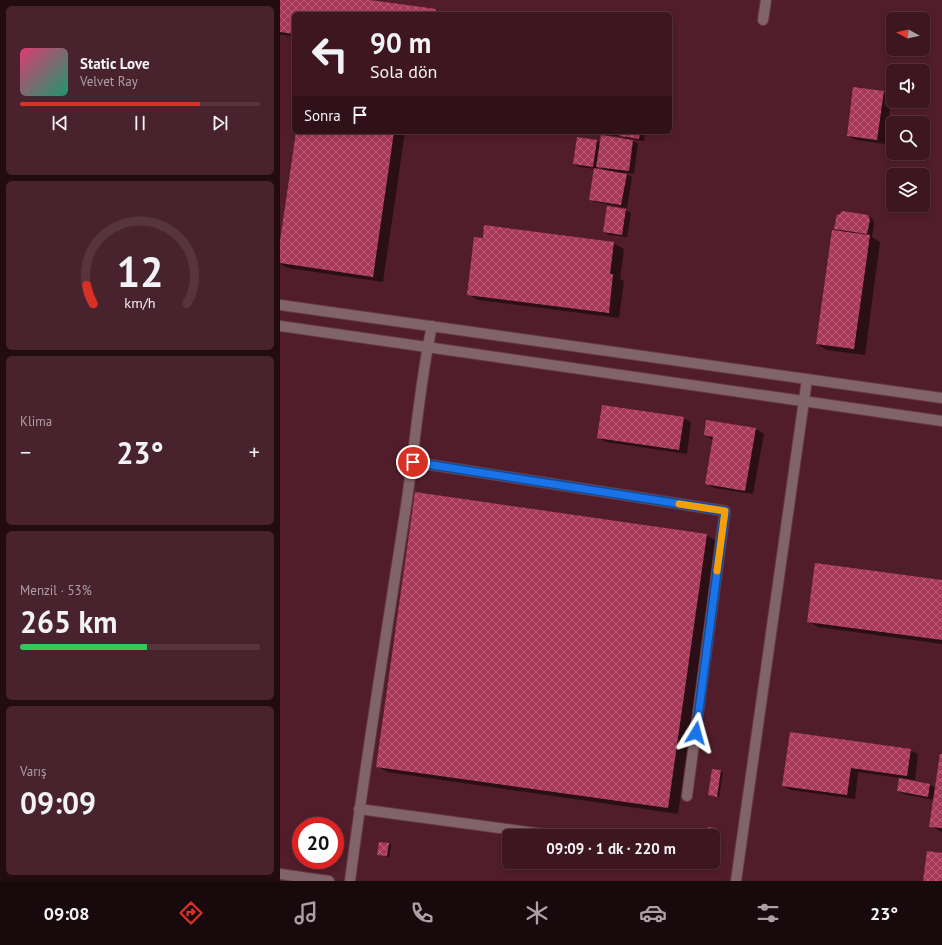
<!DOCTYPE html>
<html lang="tr">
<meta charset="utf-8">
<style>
body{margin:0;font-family:"PT Sans",sans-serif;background:#48232d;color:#f1f3f6;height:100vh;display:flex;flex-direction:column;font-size:15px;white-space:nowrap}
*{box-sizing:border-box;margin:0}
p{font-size:13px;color:#ad9fa5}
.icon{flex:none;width:22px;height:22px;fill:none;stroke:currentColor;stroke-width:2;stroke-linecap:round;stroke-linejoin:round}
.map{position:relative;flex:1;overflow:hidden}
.drawer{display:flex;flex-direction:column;gap:6px;padding:6px;background:#220c12;width:280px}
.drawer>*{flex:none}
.hud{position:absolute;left:12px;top:12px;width:380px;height:122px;border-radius:6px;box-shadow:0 2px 6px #0003,0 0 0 1px #56353e;background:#3d1620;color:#f1f3f6;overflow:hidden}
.needle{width:26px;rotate:278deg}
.controls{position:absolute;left:606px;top:12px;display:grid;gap:8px}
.controls a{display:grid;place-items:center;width:44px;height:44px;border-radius:6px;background:#3d1620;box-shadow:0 2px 6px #0003,0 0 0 1px #56353e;font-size:20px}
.speed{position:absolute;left:12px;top:817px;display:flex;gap:8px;font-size:20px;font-weight:700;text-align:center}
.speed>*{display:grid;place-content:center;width:52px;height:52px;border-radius:50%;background:#3d1620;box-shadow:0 2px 6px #0003,0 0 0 1px #56353e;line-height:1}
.speed .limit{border:6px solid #d22;background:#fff;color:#111}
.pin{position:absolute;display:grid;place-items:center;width:34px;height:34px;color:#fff;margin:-17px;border:2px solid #fff;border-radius:50%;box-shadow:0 1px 4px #0007}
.me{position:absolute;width:44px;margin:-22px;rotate:8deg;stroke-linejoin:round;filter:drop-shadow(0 0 3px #0008)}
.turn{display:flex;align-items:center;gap:14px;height:84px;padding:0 12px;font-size:18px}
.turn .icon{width:52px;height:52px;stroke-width:2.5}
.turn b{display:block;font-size:28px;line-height:34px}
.then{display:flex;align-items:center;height:38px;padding:0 12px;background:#0003;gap:8px;font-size:15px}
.big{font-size:30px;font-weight:700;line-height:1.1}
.drawer .card{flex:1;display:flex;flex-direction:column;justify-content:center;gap:6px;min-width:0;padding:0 14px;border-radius:6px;background:#48232d}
.drawer .dial{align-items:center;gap:0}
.dial svg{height:104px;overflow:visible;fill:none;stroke:#56353e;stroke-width:7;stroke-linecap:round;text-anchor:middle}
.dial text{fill:#f1f3f6;stroke:none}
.song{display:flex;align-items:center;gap:12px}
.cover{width:48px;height:48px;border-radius:6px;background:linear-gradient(135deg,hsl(340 70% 55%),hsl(160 70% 35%))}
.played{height:4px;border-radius:2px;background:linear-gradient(90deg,#d93025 75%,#56353e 75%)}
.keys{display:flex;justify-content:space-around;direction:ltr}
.heat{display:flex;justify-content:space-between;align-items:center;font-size:22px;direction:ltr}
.charge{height:6px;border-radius:3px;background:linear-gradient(90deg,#34c759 53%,#56353e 0)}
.trip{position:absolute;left:222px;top:829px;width:218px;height:40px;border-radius:6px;background:#3d1620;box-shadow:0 2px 6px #0003,0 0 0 1px #56353e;font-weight:700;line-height:40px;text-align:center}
.tabs{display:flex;height:64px;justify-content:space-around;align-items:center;background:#18090d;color:#ad9fa5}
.tabs .icon{width:28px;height:28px}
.tabs .selected{color:#d93025}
.tabs b{font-size:18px;color:#f1f3f6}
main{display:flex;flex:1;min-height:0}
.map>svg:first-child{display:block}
.shadow{fill:#0007;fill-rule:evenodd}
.building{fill:url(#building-cross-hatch)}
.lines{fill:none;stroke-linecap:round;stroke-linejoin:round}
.minor-casing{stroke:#693a46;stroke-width:12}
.minor{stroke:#806469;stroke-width:10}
.route-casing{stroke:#114b97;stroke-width:10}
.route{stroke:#1a73e8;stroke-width:7}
.slow{stroke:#f59e0b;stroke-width:7}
</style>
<main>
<section class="drawer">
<div class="card">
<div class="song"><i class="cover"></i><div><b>Static Love</b><p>Velvet Ray</p></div></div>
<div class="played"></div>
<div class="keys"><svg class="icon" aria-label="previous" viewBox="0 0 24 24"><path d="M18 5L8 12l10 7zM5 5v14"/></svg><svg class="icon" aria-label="pause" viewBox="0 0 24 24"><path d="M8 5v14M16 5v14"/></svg><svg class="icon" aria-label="next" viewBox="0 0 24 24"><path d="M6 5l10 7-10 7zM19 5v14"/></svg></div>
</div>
<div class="card dial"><svg viewBox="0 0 100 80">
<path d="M14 69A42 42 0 1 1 86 69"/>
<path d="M14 69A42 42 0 0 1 9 55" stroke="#d93025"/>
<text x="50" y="56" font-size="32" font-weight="700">12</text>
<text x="50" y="72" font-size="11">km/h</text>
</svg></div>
<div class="card"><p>Klima</p>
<div class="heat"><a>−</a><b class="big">23°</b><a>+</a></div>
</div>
<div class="card"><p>Menzil · 53%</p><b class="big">265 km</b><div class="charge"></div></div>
<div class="card"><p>Varış</p><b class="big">09:09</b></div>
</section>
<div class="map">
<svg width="662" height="881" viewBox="0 0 662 881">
<defs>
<pattern id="building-cross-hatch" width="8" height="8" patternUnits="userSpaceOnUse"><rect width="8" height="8" fill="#a83858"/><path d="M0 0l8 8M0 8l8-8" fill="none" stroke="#b95f79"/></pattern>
</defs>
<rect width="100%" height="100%" fill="#511d2a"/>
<g class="shadow">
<polygon points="0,0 83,0 156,10 163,14 14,14 14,36 4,35 0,35"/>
<polygon points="604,92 612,97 605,144 576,140 568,136"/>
<polygon points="17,132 125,132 103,282 8,268 0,264 0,247"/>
<polygon points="326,132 339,132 338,136 328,135"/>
<path d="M342,132H365L364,141L350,139L358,144L354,174L343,172L352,177L347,208L315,202L310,200L315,169L299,167L294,164L316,141L320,143L349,140L341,135ZM318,167L325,171L318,170Z"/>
<polygon points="345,210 351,213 347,237 329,235 324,232"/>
<polygon points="588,216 593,219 594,224 592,237 600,242 585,355 547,350 537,344 562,232 556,228"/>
<polygon points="333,243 344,249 340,279 344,281 339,318 198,300 188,294"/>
<polygon points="403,418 411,422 407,454 326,442 318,437"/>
<polygon points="476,429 484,434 473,494 434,488 426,483 433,440 425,435"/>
<polygon points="426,535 437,541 398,814 107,772 97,766"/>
<polygon points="662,581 662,644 538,627 528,621"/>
<polygon points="630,750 638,754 635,780 621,778 621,779 650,785 656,788 662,755 662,832 650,826 654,800 623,794 618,791 620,778 578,772 575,799 511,790 503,786"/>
<polygon points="433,770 443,772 439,797 429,794"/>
<polygon points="436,829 438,830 437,838 433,838"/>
<polygon points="433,841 437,843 434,856 433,856"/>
<polygon points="108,844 111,845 109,857 98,854"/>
<polygon points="433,860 434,861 432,870 424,868 424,862 433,862"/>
</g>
<g class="building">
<polygon points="0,0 90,0 156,9 156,14 14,14 14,34 0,32"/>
<polygon points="573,87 604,91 597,140 567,136"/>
<polygon points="16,132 114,132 93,277 0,263 0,241"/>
<polygon points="341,132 360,132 359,139 340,136"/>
<polygon points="321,135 353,140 349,171 316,167"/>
<polygon points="297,137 317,140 313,167 293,164"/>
<polygon points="314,168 347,174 341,205 309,200"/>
<polygon points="327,206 346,209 342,235 323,232"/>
<polygon points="562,211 588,215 590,220 587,234 554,229 557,214 559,215"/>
<polygon points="204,225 334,242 330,274 333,274 329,313 187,295 194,237 203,238"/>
<polygon points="552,230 590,235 574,349 536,344"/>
<polygon points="322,405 404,417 399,450 317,438"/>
<polygon points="426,420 476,428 465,491 425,484 433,437 424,435"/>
<polygon points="135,492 427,534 388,808 96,767"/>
<polygon points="535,563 662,580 662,640 527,622"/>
<polygon points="510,732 631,749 627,776 571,768 567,795 502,786"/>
<polygon points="660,754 662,754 662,828 649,827"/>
<polygon points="432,769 441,770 437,797 428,795"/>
<polygon points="619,778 650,784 648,797 617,791"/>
<polygon points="428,827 436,828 435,838 427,836"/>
<polygon points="99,842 109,843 107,856 97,855"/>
<polygon points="647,851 662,853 662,881 643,881"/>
<polygon points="423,862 432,862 430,870 422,869"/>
</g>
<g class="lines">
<defs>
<g id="minor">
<polyline points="483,20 486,0"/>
<polyline points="0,305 662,398"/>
<polyline points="0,326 662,421"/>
<polyline points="133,462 445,511 407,796"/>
<polyline points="79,809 278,836"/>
<polyline points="0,874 49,881"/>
<path d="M70,881C86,756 107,631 126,506C135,447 139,385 152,326"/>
<polyline points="456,881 527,379"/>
</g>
</defs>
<use href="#minor" class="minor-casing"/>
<use href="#minor" class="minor"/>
</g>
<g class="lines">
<defs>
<polyline id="route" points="133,462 445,511 416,733"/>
</defs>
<use href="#route" class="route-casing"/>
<use href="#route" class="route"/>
<polyline class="slow" points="399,504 445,511 437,571"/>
</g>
</svg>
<div class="controls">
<a><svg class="needle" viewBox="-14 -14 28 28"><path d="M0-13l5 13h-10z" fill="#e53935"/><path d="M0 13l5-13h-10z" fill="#ad9fa5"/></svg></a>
<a><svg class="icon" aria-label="sound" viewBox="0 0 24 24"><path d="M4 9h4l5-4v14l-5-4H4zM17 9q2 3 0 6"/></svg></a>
<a><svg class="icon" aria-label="search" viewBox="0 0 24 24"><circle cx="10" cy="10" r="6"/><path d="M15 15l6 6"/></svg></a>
<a><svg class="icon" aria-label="layers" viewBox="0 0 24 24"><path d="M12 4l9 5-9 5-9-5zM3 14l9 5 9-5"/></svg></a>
</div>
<div class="speed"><div class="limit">20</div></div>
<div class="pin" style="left:133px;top:462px;background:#d93025"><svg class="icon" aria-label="arrive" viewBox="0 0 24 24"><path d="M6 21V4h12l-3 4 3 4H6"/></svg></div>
<svg class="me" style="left:416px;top:733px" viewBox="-20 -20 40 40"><path d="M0-17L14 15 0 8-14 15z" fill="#1a73e8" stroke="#fff" stroke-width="4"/></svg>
<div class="trip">09:09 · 1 dk · 220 m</div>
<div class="hud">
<div class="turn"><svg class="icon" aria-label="left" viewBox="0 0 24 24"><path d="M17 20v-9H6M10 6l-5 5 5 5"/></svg><div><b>90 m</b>Sola dön</div></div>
<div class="then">Sonra<svg class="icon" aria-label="arrive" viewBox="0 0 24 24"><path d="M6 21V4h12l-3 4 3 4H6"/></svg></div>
</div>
</div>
</main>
<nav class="tabs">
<b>09:08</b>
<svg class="icon selected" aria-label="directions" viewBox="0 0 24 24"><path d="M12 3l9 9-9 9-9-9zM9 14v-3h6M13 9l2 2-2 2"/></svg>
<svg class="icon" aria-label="music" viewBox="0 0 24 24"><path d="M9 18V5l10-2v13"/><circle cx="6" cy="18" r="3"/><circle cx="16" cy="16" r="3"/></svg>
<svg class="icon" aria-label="phone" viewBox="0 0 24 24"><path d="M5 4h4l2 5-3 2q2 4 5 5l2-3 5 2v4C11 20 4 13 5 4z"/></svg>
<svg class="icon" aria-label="climate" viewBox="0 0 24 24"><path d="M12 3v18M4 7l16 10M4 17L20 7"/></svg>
<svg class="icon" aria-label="car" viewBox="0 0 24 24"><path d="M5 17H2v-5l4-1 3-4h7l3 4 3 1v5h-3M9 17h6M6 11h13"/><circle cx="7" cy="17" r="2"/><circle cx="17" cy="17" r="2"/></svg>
<svg class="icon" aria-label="filters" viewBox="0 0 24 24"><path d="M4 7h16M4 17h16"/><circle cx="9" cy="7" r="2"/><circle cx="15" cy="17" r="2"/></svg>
<b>23°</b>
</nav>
